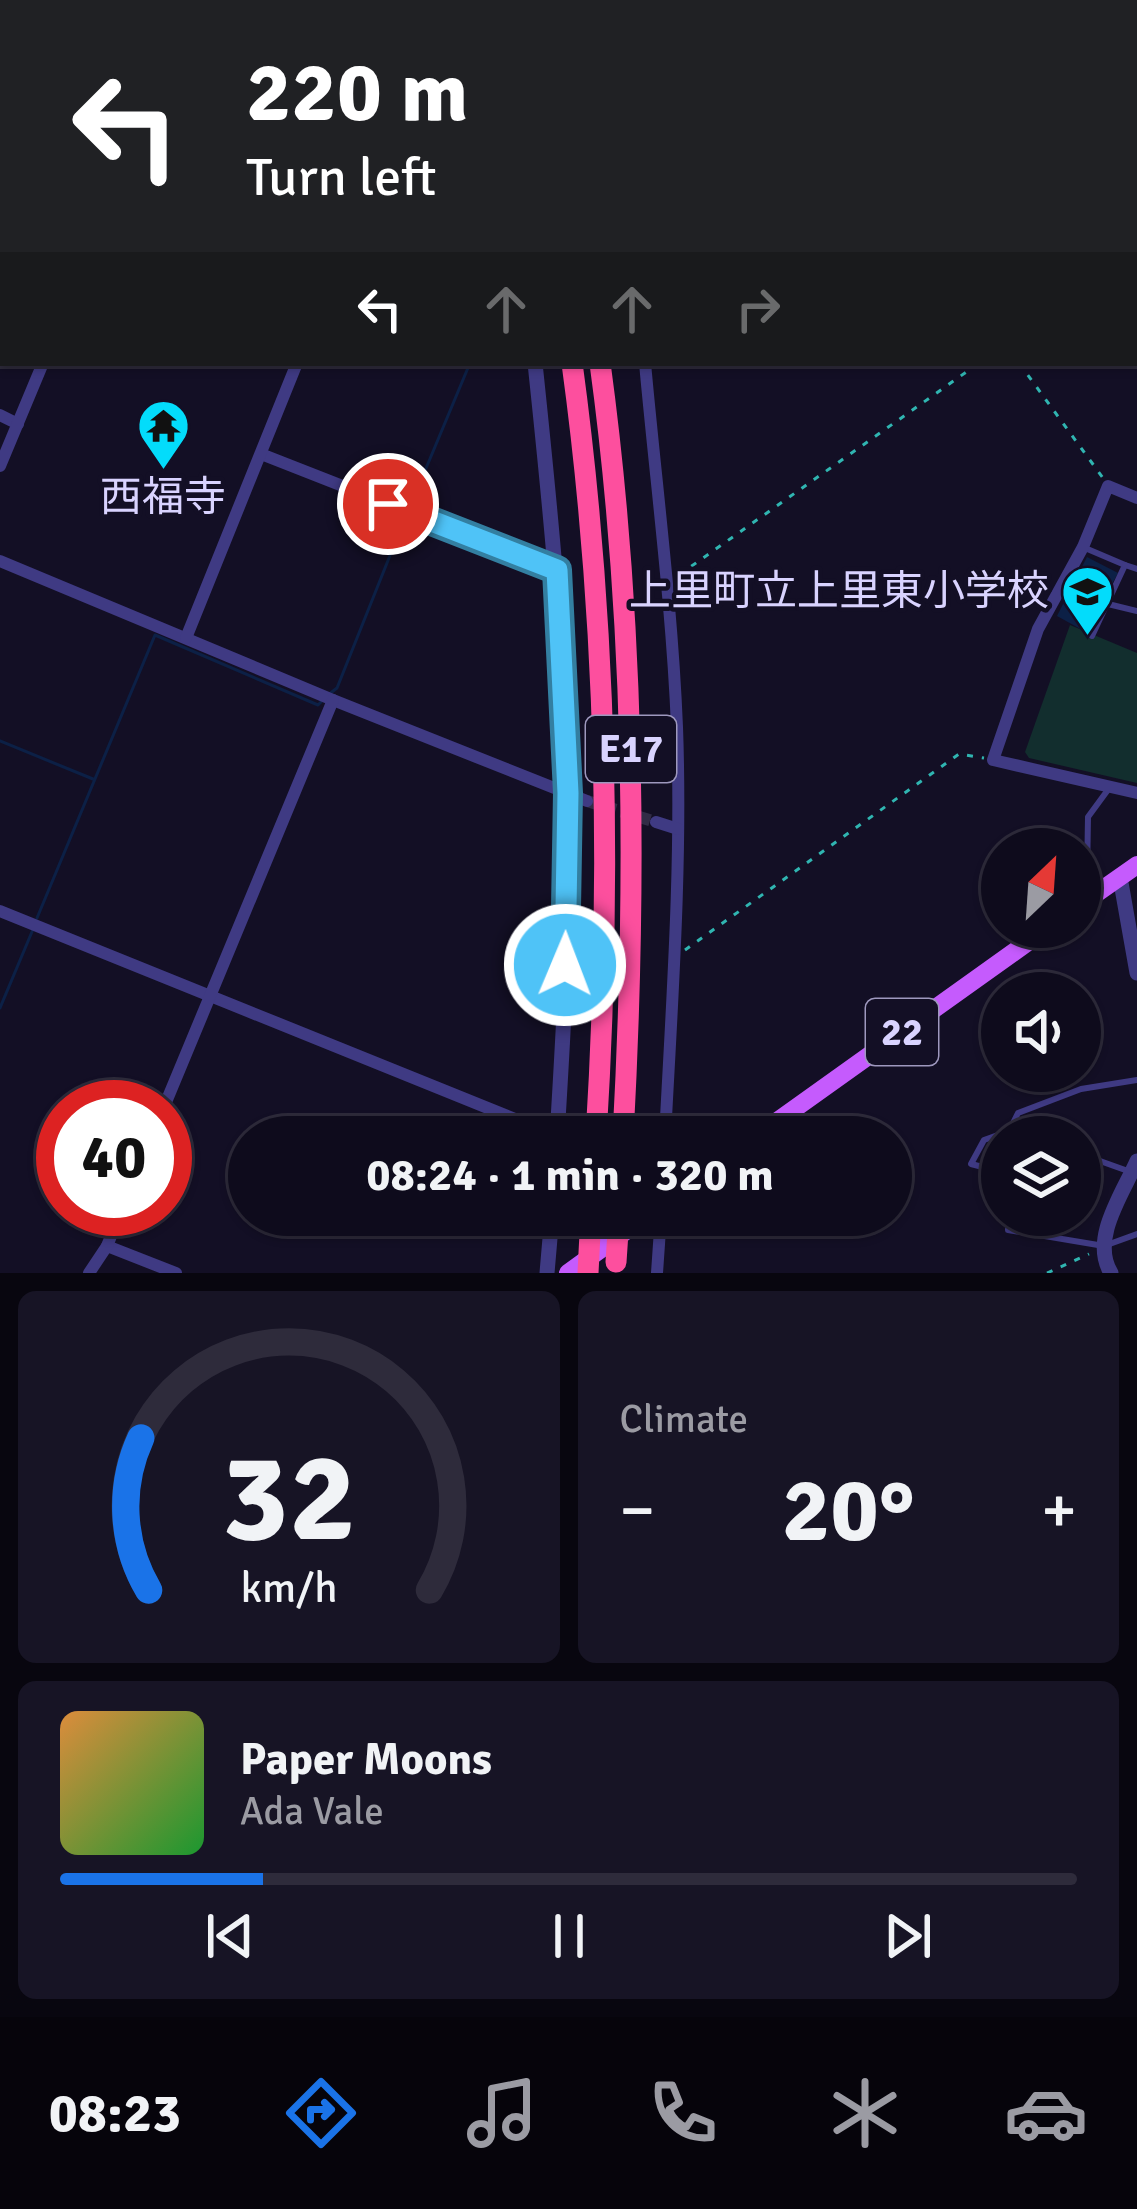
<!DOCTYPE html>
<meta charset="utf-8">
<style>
body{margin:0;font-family:Signika,"Noto Sans JP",sans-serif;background:#171425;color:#f1f3f6;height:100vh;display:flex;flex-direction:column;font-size:45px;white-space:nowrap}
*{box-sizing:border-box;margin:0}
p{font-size:39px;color:#9b9ba3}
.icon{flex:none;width:66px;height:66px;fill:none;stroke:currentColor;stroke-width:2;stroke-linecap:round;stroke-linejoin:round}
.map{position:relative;height:1273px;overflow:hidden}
.panel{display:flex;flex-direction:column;gap:18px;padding:18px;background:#08060f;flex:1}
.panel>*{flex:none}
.banner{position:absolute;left:0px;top:0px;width:1137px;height:366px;box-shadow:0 3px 9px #0004,0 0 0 3px #2e2b3b;background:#202124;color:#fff;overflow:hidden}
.needle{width:78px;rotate:25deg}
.buttons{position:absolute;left:981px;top:828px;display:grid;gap:24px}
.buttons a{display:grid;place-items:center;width:120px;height:120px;border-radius:50%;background:#0e0b1c;box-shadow:0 3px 9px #0004,0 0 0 3px #2e2b3b;font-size:60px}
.speed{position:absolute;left:36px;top:1080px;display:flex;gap:24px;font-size:60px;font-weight:700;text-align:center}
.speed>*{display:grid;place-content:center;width:156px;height:156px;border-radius:50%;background:#0e0b1c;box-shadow:0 3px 9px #0004,0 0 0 3px #2e2b3b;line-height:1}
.speed .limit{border:18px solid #d22;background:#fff;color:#111}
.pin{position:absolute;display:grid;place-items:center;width:102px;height:102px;color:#fff;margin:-51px;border:6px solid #fff;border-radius:50%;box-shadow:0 3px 12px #0007}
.me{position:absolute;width:132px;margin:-66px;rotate:1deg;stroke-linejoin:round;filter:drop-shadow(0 0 9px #0008)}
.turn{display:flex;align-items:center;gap:42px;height:252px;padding:0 48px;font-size:54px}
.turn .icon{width:156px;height:156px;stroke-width:2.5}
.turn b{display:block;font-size:84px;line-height:102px}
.lanes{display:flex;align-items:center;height:114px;padding:0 48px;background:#0003;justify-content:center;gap:60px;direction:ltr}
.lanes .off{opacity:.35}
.big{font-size:90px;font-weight:700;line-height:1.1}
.panel .tile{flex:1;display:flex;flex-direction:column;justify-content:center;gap:18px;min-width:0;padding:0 42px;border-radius:18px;background:#171425}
.panel .dial{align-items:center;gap:0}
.dial svg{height:312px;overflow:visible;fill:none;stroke:#2e2b3b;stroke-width:7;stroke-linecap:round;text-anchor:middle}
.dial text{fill:#f1f3f6;stroke:none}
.song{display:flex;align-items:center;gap:36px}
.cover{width:144px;height:144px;border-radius:18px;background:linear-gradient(135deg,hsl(30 70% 55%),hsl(130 70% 35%))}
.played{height:12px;border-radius:6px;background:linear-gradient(90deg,#1a73e8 20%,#2e2b3b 20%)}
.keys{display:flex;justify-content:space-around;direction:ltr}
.heat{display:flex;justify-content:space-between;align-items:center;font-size:66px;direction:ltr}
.panel .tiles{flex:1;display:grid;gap:18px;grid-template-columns:1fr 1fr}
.tile:last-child{grid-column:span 2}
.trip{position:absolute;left:228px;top:1116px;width:684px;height:120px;border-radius:60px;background:#0e0b1c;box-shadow:0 3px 9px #0004,0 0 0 3px #2e2b3b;font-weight:700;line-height:120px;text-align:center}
.tabs{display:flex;height:192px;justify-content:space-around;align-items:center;background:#06040b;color:#9b9ba3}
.tabs .icon{width:84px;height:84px}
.tabs .current{color:#1a73e8}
.tabs b{font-size:54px;color:#f1f3f6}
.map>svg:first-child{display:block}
.green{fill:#122e2e}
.water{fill:#0c2046}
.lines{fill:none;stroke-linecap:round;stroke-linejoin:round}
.stream{stroke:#0c2046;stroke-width:3}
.minor-tunnel{stroke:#312c46;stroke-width:12;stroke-dasharray:12 6;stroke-linecap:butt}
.path{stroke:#30b5b1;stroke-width:3;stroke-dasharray:6 9;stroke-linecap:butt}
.service{stroke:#3f3a83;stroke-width:6}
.minor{stroke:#3f3a83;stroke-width:12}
.tertiary{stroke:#3f3a83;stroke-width:15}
.primary{stroke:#c55bfd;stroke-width:18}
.motorway{stroke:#fd4f9e;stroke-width:21}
.motorway-bridge{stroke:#fd4f9e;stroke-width:21}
.route-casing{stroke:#337fa1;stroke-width:30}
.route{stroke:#4fc3f7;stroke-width:21}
.labels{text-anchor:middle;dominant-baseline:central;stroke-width:9;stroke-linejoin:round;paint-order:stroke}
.shield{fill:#130f25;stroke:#9e98be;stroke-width:3}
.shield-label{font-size:39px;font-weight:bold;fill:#d9d3ff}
.poi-label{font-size:42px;fill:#d9d3ff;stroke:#130f25}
</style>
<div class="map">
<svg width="1137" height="1273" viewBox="0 0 1137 1273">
<rect width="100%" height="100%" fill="#130f25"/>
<polygon class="green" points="1070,625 1137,653 1137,783 1029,758 1025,752"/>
<polygon class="water" points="1087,557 1118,573 1086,632 1057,616"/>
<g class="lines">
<g class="stream">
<polyline points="1134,39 1137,36"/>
<polyline points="409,509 470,363"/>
<polyline points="328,695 337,688 405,518"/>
<polyline points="0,741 93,779"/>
<polyline points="37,918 155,635 318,705 321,702"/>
<polyline points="0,1008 34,927"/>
</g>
<polyline class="minor-tunnel" points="587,801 656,822"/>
<g class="path">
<polyline points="758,0 760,3"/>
<polyline points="886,3 890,0"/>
<polyline points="1134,250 1137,248"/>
<polyline points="1019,363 1103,478"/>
<polyline points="679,575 979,363"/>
<polyline points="685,950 959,754 984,758"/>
<polyline points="1047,1273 1089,1254"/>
</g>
<g class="service">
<polyline points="339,3 339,0"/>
<polyline points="1085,548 1125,565 1092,636"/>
<polyline points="1125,565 1137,569"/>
<polyline points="1108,604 1137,611"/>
<polyline points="1087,877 1088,817 1110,787"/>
<polyline points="1086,1156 1128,1171"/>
<polyline points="1002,1172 971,1164 984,1140 1009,1131 1018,1113 1081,1089 1137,1080"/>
<polyline points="1009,1215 1008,1230 1104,1246 1137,1234"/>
</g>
<g class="minor">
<polyline points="137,0 143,3"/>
<polyline points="588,0 588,3"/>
<polyline points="179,3 180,0"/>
<polyline points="251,3 253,0"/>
<polyline points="0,85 3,85"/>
<polyline points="0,195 3,197"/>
<polyline points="0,285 3,286"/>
<path d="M645,363C656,484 672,605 677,727C682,863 672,1001 665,1137"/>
<polyline points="0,415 18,424"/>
<polyline points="261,454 557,570"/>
<polyline points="0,466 43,363"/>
<polyline points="1137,498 1108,486 1083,547 1038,629 993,760 1137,793"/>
<polyline points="0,561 333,700 587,801"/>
<polyline points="186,638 297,363"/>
<polyline points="656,822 678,829"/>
<polyline points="0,911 557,1136"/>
<polyline points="164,1107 333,700"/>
<polyline points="107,1246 176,1273"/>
<polyline points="89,1273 107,1246 122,1209"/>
<polyline points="657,1273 661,1215"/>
</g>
<g class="tertiary">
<polyline points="447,0 448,3"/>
<path d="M535,363C550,505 564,647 568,790C571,906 564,1022 557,1137"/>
<polyline points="1120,877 1137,973"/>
<polyline points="547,1273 552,1215"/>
<path d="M1111,1273C1090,1239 1123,1193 1137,1161"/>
</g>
<g class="primary">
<polyline points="1080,905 1137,865"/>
<polyline points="755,1137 1049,927"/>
<polyline points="568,1273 648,1215"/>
</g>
<g class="motorway">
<polyline points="503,0 504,3"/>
<polyline points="532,0 532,3"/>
<path d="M572,363C607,620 612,879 596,1137"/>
<path d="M600,363C635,620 637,879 623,1137"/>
</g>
<g class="motorway-bridge">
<polyline points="616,1262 619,1217"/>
<polyline points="588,1273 590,1233"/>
</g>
</g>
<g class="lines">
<defs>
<polyline id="route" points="388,504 557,570 568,793 565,965"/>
</defs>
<use href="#route" class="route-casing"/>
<use href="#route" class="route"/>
</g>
<defs>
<symbol id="temple-pin" viewBox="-11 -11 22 30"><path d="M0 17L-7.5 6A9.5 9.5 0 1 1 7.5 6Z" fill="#03dcfb" stroke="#130f25"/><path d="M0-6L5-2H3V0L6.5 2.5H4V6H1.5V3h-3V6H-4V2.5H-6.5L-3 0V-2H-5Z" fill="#111"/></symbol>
<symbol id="school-pin" viewBox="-11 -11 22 30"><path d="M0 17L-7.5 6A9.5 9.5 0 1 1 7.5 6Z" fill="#03dcfb" stroke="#130f25"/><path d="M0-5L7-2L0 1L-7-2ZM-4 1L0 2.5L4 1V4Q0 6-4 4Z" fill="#111"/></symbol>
</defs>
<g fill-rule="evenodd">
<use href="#temple-pin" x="134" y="396" width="59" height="81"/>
<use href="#school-pin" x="1058" y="562" width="59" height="81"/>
</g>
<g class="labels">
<g class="shield">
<rect x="586" y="716" width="90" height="66" rx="9"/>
<rect x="866" y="999" width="72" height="66" rx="9"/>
</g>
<g class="shield-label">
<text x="631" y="749">E17</text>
<text x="902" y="1032">22</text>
</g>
<g class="poi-label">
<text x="163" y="497">西福寺</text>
<text x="1049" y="591" text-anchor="end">上里町立上里東小学校</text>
</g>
</g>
</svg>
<div class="buttons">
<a><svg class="needle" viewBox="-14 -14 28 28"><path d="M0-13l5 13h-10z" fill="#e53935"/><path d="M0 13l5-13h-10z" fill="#9b9ba3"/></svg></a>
<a><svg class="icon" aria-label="sound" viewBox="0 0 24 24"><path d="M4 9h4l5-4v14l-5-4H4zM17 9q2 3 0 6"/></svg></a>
<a><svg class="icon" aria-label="layers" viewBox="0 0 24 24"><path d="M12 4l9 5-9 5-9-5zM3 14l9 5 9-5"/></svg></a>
</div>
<div class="speed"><div class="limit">40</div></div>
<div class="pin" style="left:388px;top:504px;background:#d93025"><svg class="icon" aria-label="arrive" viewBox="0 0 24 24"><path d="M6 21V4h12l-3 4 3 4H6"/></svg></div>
<svg class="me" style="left:565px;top:965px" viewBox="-20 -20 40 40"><circle r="17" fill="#4fc3f7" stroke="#fff" stroke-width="3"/><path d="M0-11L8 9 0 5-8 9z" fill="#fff"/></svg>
<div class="trip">08:24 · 1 min · 320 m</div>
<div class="banner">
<div class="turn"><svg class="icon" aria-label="left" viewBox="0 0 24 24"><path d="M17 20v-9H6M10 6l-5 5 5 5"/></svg><div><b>220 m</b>Turn left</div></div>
<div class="lanes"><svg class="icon" aria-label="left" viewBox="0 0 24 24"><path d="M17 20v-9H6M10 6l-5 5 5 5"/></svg><svg class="icon off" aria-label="ahead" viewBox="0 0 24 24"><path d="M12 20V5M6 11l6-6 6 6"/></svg><svg class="icon off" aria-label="ahead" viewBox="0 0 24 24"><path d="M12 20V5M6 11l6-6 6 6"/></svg><svg class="icon off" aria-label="right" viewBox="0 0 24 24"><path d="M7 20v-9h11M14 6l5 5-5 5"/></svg></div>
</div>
</div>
<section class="panel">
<div class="tiles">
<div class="tile dial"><svg viewBox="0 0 100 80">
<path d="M14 69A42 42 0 1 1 86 69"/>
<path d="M14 69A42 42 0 0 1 12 30" stroke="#1a73e8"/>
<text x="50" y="56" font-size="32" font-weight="700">32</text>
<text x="50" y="72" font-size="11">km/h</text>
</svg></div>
<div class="tile"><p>Climate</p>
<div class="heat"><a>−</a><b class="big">20°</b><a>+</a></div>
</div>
<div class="tile">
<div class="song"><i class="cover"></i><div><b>Paper Moons</b><p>Ada Vale</p></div></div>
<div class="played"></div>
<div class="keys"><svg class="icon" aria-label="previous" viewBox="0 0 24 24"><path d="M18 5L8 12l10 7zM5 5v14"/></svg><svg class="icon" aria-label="pause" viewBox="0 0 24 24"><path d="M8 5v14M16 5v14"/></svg><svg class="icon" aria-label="next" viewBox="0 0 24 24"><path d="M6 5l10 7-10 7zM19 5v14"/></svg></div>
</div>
</div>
</section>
<nav class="tabs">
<b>08:23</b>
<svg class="icon current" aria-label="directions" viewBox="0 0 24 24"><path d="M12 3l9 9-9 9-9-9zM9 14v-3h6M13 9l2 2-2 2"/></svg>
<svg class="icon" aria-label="music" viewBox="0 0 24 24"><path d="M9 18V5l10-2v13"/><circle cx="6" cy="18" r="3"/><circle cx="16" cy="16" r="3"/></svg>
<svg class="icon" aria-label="phone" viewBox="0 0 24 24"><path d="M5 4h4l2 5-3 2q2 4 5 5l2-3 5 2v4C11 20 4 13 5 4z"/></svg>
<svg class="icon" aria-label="climate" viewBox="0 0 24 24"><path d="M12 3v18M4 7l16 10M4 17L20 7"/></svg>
<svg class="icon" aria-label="car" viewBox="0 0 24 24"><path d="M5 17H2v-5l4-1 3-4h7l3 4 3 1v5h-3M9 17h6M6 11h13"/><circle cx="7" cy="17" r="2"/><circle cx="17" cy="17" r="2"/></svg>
</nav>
